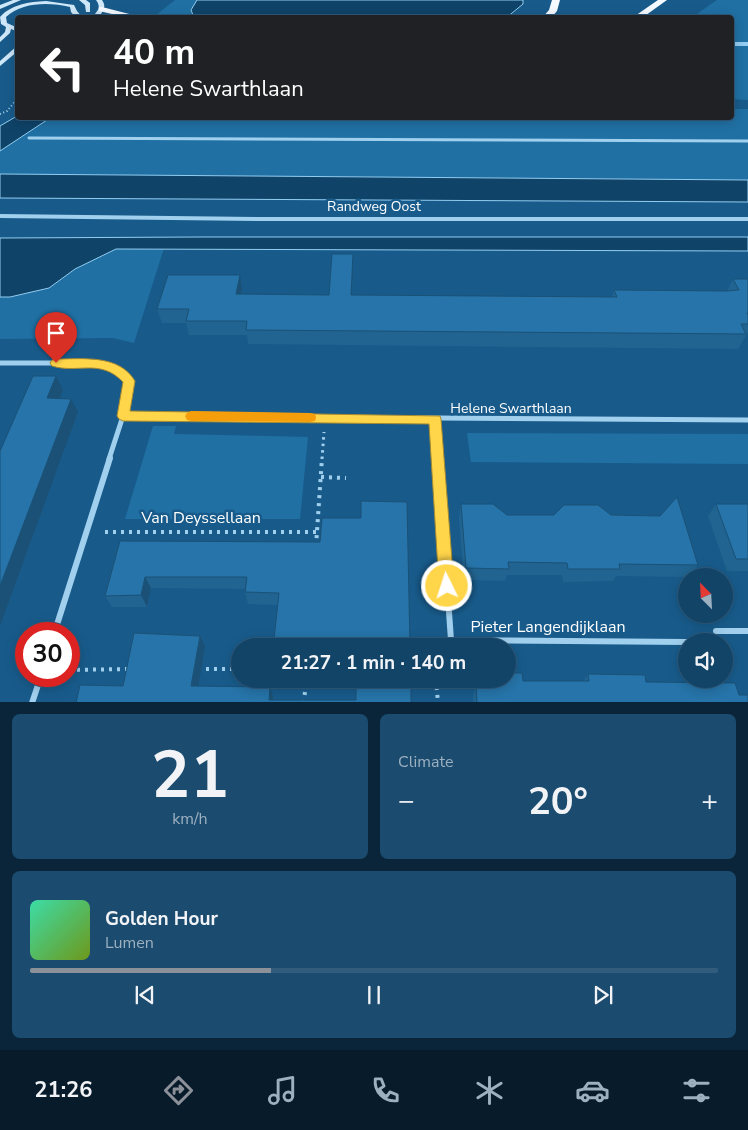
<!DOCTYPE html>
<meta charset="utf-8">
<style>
body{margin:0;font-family:"Nunito Sans",sans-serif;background:#1b4b6e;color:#f1f3f6;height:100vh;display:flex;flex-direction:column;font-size:19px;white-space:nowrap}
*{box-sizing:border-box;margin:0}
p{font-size:16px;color:#9cb0c0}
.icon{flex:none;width:28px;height:28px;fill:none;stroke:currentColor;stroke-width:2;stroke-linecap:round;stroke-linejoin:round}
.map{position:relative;height:702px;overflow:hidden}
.details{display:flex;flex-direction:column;gap:12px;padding:12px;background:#0a2539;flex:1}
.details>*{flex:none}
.hud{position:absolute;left:15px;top:15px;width:719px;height:105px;border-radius:5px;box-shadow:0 2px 12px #0003,0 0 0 1px #315c7c;background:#202124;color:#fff;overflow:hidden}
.needle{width:32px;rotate:336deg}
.fabs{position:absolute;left:678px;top:568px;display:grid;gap:10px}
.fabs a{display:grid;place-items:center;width:55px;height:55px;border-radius:50%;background:#124468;box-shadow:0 2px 12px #0003,0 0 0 1px #315c7c;font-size:25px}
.speed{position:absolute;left:15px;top:622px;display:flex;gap:10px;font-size:25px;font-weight:700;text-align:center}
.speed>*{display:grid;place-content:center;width:65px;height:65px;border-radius:50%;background:#124468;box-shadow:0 2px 12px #0003,0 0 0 1px #315c7c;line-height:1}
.speed .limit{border:8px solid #d22;background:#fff;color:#111}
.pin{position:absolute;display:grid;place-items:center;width:42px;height:42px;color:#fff;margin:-51px -21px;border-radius:50% 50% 50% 0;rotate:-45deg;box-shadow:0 0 5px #0007}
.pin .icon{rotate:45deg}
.me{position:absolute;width:55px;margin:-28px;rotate:356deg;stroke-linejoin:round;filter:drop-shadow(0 0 4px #0008)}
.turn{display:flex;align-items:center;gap:18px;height:105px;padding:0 15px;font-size:22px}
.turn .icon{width:65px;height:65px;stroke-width:2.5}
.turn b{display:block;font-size:35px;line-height:42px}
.big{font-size:38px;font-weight:700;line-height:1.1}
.details .card{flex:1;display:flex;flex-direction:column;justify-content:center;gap:8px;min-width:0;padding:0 18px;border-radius:8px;background:#1b4b6e}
.details .dial{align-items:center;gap:0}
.dial b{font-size:65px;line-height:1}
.song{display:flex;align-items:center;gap:15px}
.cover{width:60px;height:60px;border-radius:8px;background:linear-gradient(135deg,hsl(160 70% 55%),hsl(80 70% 35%))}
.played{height:5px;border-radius:2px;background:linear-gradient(90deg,#8c9099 35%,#315c7c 35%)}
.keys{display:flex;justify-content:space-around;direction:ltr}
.heat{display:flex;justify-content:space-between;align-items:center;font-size:28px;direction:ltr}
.details .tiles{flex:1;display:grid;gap:12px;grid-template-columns:1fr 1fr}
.card:last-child{grid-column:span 2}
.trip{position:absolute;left:231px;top:638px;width:285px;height:50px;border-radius:25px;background:#124468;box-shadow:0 2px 12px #0003,0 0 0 1px #315c7c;font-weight:700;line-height:50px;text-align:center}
.tab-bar{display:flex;height:80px;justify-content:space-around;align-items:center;background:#071b2a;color:#9cb0c0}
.tab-bar .icon{width:35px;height:35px}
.tab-bar .on{color:#8c9099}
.tab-bar b{font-size:22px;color:#f1f3f6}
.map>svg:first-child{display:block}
.green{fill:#2070a4}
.water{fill:#0f4368;stroke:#93cdf1}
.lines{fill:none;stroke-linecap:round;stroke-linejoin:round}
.stream{fill:#93cdf1;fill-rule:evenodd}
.path-far2{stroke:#a1d0ee;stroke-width:2;stroke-dasharray:1 2.5;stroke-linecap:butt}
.path-far1{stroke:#a1d0ee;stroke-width:3;stroke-dasharray:2.5 4;stroke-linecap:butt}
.path{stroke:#a1d0ee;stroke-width:4;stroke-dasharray:3 5;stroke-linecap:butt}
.service{stroke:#a1d0ee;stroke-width:3}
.minor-far1{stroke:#a1d0ee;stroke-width:5}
.minor{stroke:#a1d0ee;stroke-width:6}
.tertiary{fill:#a1d0ee;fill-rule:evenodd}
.secondary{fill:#cee8fa;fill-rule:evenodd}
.trunk{fill:#f4faff;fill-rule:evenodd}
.wall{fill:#216491}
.shaded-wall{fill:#1b5176}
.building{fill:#2674a9;stroke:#1b5176}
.route{fill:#ffd54a;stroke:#a68a30}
.slow{fill:#f59e0b}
.labels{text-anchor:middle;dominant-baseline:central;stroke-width:5;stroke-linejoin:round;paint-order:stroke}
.street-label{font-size:14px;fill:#fff;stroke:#185b8b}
.near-street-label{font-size:16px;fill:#fff;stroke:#185b8b}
</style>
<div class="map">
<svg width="748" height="703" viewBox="0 0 748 703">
<rect width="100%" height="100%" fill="#185b8b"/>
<g class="green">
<polygon points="175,0 197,0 191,10 193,15 203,17 170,17 156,15"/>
<polygon points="717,0 748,0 748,100 731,99 731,18 691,18"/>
<polygon points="731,109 748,109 748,180 0,174 0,151 50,118 731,118"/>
<polygon points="164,248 134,343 113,338 0,339 0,297 10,297 49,288 75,269 116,249"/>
<polygon points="153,426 176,426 174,434 308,437 300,519 125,519"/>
<polygon points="467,433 748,434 748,464 471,462"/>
</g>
<g class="water">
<polygon points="197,0 523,0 523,4 506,18 203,18 193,15 191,10"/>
<polygon points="17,116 18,118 50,118 0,151 0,126"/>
<polygon points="0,174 748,180 748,202 0,198"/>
<polygon points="199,237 748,237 748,251 116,249 75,269 49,288 10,297 0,297 0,238"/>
</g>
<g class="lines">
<rect class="stream" x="731" y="42" width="17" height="4"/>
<polyline class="path-far2" points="0,114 7,111 18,98"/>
<polyline class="path-far1" points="322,459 324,432"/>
<g class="path">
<polyline points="321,477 346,478"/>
<polyline points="105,532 317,532"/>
<polyline points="316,546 322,458"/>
<polyline points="198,669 240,669"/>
<polyline points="69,670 129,669"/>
<polyline points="436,679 438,703"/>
<polyline points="304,703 306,679"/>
</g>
<polyline class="service" points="29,138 748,141"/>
<g class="minor-far1">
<polyline points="0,363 93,363 117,369 129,381 123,416 109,459"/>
<polyline points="123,416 748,420"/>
<polyline points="435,419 438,459"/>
</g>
<g class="minor">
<polyline points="438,458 451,640 686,642"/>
<polyline points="716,631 748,631"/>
<polyline points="54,634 110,458"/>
<polyline points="32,703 41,676"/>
</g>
<polygon class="tertiary" points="0,214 258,217 748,217 748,221 258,221 0,218"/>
<g class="secondary">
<polygon points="13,0 21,0 0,9 0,5"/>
<polygon points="79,0 86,0 90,3 90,12 86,12 85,5"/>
<path d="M96,0H102C107,7 103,11 98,18H92C97,11 102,8 96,0Z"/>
<path d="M46,1L74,5L77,11L83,18H76L71,12L70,7C49,2 22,2 6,17L7,23L18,28V32L11,29L10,33L0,42V37L5,32L6,27L1,24L0,17C12,4 29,2 46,1Z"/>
<polygon points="18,45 18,51 0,66 0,61"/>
</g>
<g class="trunk">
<polygon points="552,0 560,0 557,11 551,18 542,18 549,10"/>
<polygon points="658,0 667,0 642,18 632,18"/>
<polygon points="99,7 102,7 145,18 129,18 99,11"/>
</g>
</g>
<g class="wall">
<polygon points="353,268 352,295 612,297 614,290 727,291 733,279 748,279 748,332 738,349 248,344 247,335 189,335 186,323 162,323 157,309 242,289 241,294 329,295"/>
<polygon points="461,504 507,515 611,515 698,565 690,576 686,576 686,577 616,576 613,581 563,582 562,575 507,575 505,581 464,580 459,517"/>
<polygon points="716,504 748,504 748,571 727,571 708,516"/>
<polygon points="120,541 320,542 410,646 276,646 274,639 278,605 248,604 245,592 245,589 151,588 147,607 112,607 105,596"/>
<polygon points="588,674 739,695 748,703 473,703 473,695 476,685 496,685 498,679 508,679 523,681 583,681"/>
</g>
<g class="shaded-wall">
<polygon points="353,254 353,268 351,310 351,295"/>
<polygon points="240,275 242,289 238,308 236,294"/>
<polygon points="56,376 63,390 54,412 47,398"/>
<polygon points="71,399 78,412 0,626 0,586"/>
<polygon points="145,577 151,588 147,607 141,595"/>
<polygon points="200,636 205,646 197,695 191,686"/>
<polygon points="270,687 273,697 273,703 269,700"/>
</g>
<g class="building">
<polygon points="332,254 353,254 351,295 617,297 614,290 726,291 739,290 733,279 748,279 748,313 747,313 748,315 748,324 741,324 746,334 246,330 247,321 186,321 189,309 157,309 168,275 240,275 236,294 329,295"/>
<polygon points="33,376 56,376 47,398 71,399 0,586 0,451"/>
<polygon points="677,497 698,565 619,564 620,569 568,569 567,563 508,562 509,569 466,568 461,504 493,504 507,515 554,515 564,505 598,505 611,515 660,516"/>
<polygon points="361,501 407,502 410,646 313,646 314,640 274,639 279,593 245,592 247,577 145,577 141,595 105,596 120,541 320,542 322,518 361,518"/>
<polygon points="716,504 748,504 748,559 736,559"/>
<polygon points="134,633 200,636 191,686 270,687 269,700 356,700 356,679 411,679 411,703 76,703 80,685 123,686"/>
<polygon points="508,673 522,673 523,681 589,681 588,674 645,675 646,682 735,683 739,695 748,695 748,703 477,703 476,685 501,686 500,679 508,679"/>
</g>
<path class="route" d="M56,359C83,359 119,354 135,381L130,411L440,416L441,419L454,586L452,591L447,594L442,591L439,586L429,424L123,421L119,419L117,416L123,382C100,358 78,374 52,366L50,363L52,360Z"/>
<polygon class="slow" points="191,411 310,413 315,414 316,417 315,421 310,422 191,421 187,420 185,416 187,413"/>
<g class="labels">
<g class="street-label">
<text x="374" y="206">Randweg Oost</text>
<text x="511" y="408">Helene Swarthlaan</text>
</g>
<g class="near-street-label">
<text x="201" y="518">Van Deyssellaan</text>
<text x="548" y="627">Pieter Langendijklaan</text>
</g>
</g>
</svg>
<div class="fabs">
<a><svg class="needle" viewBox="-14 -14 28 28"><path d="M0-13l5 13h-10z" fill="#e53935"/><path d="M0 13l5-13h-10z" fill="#9cb0c0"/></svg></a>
<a><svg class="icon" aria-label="sound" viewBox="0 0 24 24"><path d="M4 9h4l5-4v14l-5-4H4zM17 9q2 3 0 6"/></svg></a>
</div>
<div class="speed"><div class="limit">30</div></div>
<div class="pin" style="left:56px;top:363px;background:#d93025"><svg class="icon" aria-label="arrive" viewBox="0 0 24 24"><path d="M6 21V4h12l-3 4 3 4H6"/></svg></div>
<svg class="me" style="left:447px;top:586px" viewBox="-20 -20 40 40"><circle r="17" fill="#ffd54a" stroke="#fff" stroke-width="3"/><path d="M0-11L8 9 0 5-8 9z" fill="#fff"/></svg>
<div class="trip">21:27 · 1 min · 140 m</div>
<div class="hud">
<div class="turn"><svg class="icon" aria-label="left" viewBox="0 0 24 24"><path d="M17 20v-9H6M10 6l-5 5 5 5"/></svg><div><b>40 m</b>Helene Swarthlaan</div></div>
</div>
</div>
<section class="details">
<div class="tiles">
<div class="card dial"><b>21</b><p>km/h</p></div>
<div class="card"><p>Climate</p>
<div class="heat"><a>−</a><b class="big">20°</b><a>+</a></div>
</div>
<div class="card">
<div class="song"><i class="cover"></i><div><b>Golden Hour</b><p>Lumen</p></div></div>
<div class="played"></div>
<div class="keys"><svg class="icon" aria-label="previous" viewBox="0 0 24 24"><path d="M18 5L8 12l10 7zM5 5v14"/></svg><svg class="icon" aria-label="pause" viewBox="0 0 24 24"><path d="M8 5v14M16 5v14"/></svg><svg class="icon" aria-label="next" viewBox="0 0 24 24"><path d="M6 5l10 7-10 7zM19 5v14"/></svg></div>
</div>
</div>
</section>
<nav class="tab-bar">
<b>21:26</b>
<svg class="icon on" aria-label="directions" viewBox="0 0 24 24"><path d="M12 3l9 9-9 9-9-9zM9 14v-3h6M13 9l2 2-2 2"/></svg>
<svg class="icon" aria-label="music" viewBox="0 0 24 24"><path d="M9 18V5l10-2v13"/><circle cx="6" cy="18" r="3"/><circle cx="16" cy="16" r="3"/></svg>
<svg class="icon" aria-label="phone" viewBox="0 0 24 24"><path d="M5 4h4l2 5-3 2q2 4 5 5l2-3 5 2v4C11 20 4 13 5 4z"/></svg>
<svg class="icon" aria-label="climate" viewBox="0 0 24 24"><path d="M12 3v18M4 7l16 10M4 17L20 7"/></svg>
<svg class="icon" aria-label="car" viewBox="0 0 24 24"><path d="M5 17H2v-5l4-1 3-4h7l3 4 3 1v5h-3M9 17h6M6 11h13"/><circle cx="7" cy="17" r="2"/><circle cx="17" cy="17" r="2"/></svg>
<svg class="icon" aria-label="filters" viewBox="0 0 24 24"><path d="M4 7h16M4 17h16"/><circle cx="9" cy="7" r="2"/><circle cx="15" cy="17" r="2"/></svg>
</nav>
